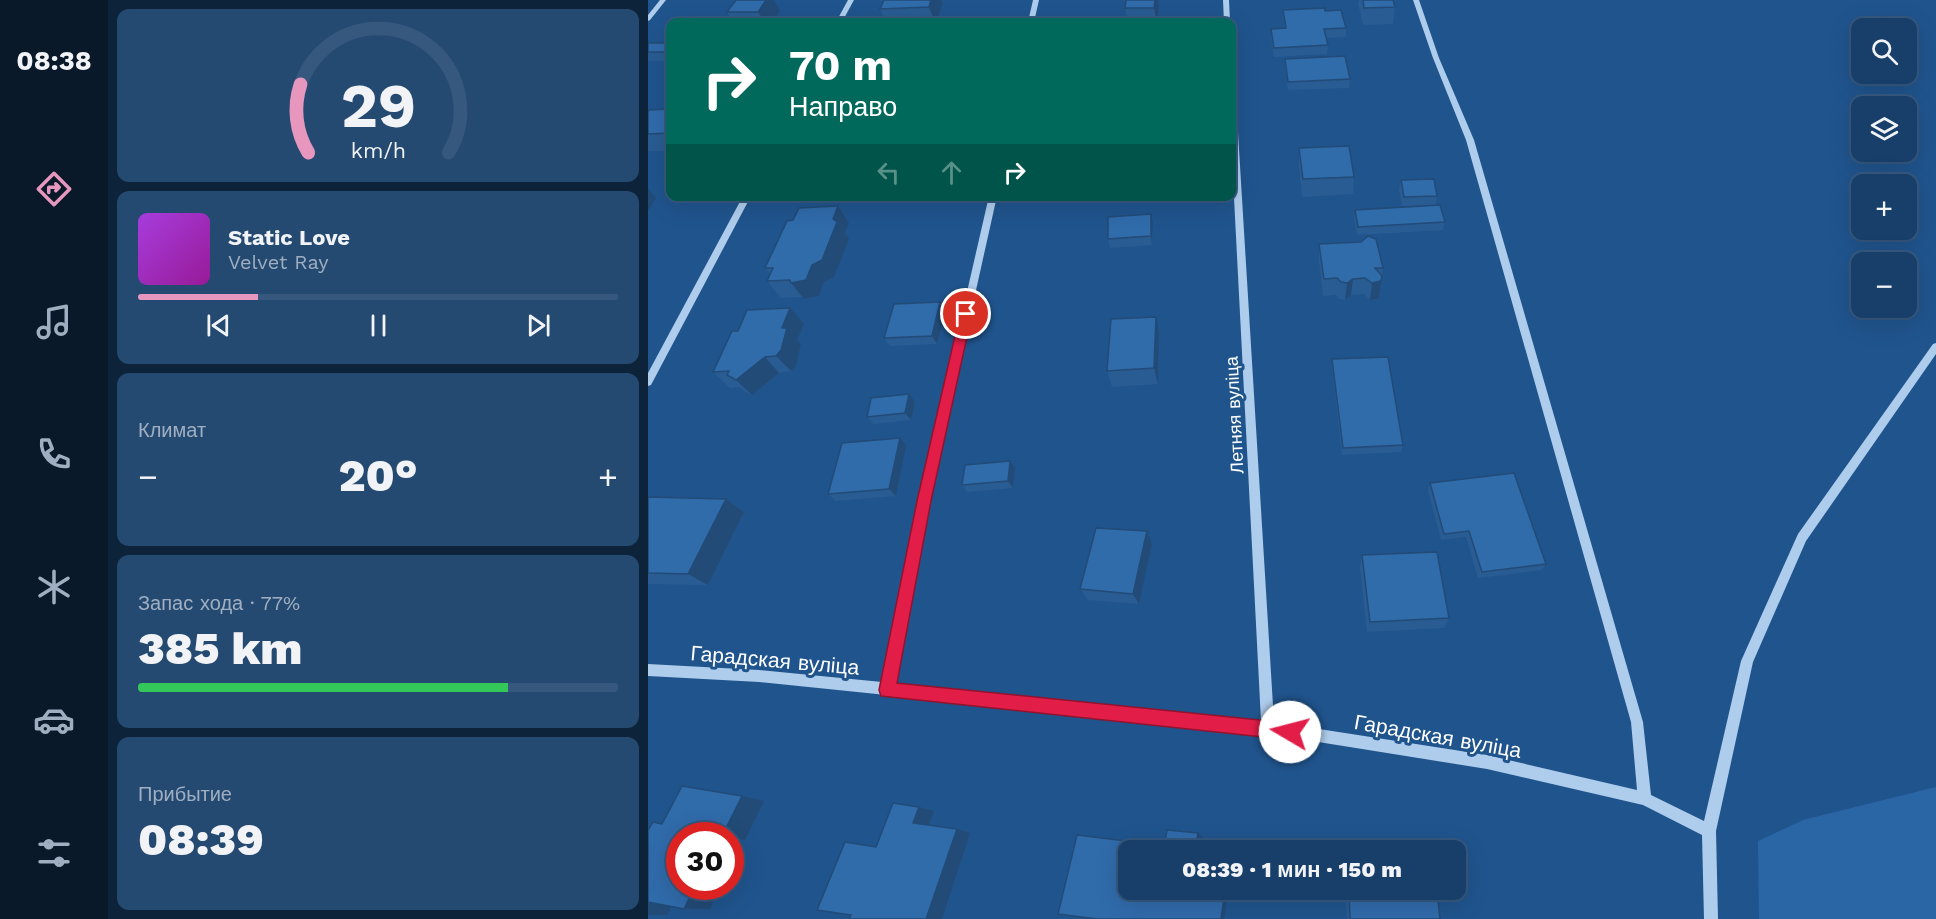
<!DOCTYPE html>
<html lang="ru">
<meta charset="utf-8">
<style>
body{margin:0;font-family:"Work Sans",sans-serif;background:#254a72;color:#f1f3f6;height:100vh;display:flex;flex-direction:column;font-size:22px;white-space:nowrap}
*{box-sizing:border-box;margin:0}
p{font-size:20px;color:#9fafc1}
.icon{flex:none;width:33px;height:33px;fill:none;stroke:currentColor;stroke-width:2;stroke-linecap:round;stroke-linejoin:round}
.map{position:relative;flex:1;overflow:hidden}
.panel{display:flex;flex-direction:column;gap:9px;padding:9px;background:#0d233a;width:540px}
.panel>*{flex:none}
.banner{position:absolute;left:18px;top:18px;width:570px;height:183px;border-radius:12px;box-shadow:0 6px 24px #0002,0 0 0 2px #36587e;background:#00695c;color:#fff;overflow:hidden}
.fabs{position:absolute;left:1203px;top:18px;display:grid;gap:12px}
.fabs a{display:grid;place-items:center;width:66px;height:66px;border-radius:12px;background:#183f6a;box-shadow:0 6px 24px #0002,0 0 0 2px #36587e;font-size:30px}
.speed{position:absolute;left:18px;top:822px;display:flex;gap:12px;font-size:30px;font-weight:700;text-align:center}
.speed>*{display:grid;place-content:center;width:78px;height:78px;border-radius:50%;background:#183f6a;box-shadow:0 6px 24px #0002,0 0 0 2px #36587e;line-height:1}
.speed .limit{border:9px solid #d22;background:#fff;color:#111}
.pin{position:absolute;display:grid;place-items:center;width:51px;height:51px;color:#fff;margin:-26px;border:3px solid #fff;border-radius:50%;box-shadow:0 2px 6px #0007}
.me{position:absolute;width:66px;margin:-33px;rotate:278deg;stroke-linejoin:round;filter:drop-shadow(0 0 4px #0008)}
.turn{display:flex;align-items:center;gap:21px;height:126px;padding:0 24px;font-size:27px}
.turn .icon{width:78px;height:78px;stroke-width:2.5}
.turn b{display:block;font-size:42px;line-height:51px}
.lanes{display:flex;align-items:center;height:57px;padding:0 24px;background:#0003;justify-content:center;gap:30px;direction:ltr}
.lanes .off{opacity:.35}
.big{font-size:45px;font-weight:800;line-height:1.1}
.panel .widget{flex:1;display:flex;flex-direction:column;justify-content:center;gap:9px;min-width:0;padding:0 21px;border-radius:12px;background:#254a72}
.panel .dial{align-items:center;gap:0}
.dial svg{height:156px;overflow:visible;fill:none;stroke:#36587e;stroke-width:7;stroke-linecap:round;text-anchor:middle}
.dial text{fill:#f1f3f6;stroke:none}
.song{display:flex;align-items:center;gap:18px}
.cover{width:72px;height:72px;border-radius:9px;background:linear-gradient(135deg,hsl(280 70% 55%),hsl(300 70% 35%))}
.played{height:6px;border-radius:3px;background:linear-gradient(90deg,#e797bd 25%,#36587e 25%)}
.keys{display:flex;justify-content:space-around;direction:ltr}
.heat{display:flex;justify-content:space-between;align-items:center;font-size:33px;direction:ltr}
.charge{height:9px;border-radius:4px;background:linear-gradient(90deg,#34c759 77%,#36587e 0)}
.trip{position:absolute;left:470px;top:840px;width:348px;height:60px;border-radius:12px;background:#183f6a;box-shadow:0 6px 24px #0002,0 0 0 2px #36587e;font-weight:800;line-height:60px;text-align:center}
main{display:flex;flex:1;min-height:0}
.menu{display:flex;flex-direction:column;width:108px;justify-content:space-around;align-items:center;background:#0a192a;color:#9fafc1}
.menu .icon{width:42px;height:42px}
.menu .current{color:#e797bd}
.menu b{font-size:27px;color:#f1f3f6}
.map>svg:first-child{display:block}
.green{fill:#2a66a5}
.lines{fill:none;stroke-linecap:round;stroke-linejoin:round}
.minor{fill:#aeccec;fill-rule:evenodd}
.wall{fill:#295c92}
.shaded-wall{fill:#224b77}
.building{fill:#306baa;stroke:#224b77;stroke-width:1.5}
.route{fill:#e11d48;stroke:#92132f;stroke-width:1.5}
.labels{text-anchor:middle;dominant-baseline:central;stroke-width:6;stroke-linejoin:round;paint-order:stroke}
.street-label{font-size:18px;fill:#fff;stroke:#20548d}
.near-street-label{font-size:21px;fill:#fff;stroke:#20548d}
</style>
<main>
<nav class="menu">
<b>08:38</b>
<svg class="icon current" aria-label="directions" viewBox="0 0 24 24"><path d="M12 3l9 9-9 9-9-9zM9 14v-3h6M13 9l2 2-2 2"/></svg>
<svg class="icon" aria-label="music" viewBox="0 0 24 24"><path d="M9 18V5l10-2v13"/><circle cx="6" cy="18" r="3"/><circle cx="16" cy="16" r="3"/></svg>
<svg class="icon" aria-label="phone" viewBox="0 0 24 24"><path d="M5 4h4l2 5-3 2q2 4 5 5l2-3 5 2v4C11 20 4 13 5 4z"/></svg>
<svg class="icon" aria-label="climate" viewBox="0 0 24 24"><path d="M12 3v18M4 7l16 10M4 17L20 7"/></svg>
<svg class="icon" aria-label="car" viewBox="0 0 24 24"><path d="M5 17H2v-5l4-1 3-4h7l3 4 3 1v5h-3M9 17h6M6 11h13"/><circle cx="7" cy="17" r="2"/><circle cx="17" cy="17" r="2"/></svg>
<svg class="icon" aria-label="filters" viewBox="0 0 24 24"><path d="M4 7h16M4 17h16"/><circle cx="9" cy="7" r="2"/><circle cx="15" cy="17" r="2"/></svg>
</nav>
<section class="panel">
<div class="widget dial"><svg viewBox="0 0 100 80">
<path d="M14 69A42 42 0 1 1 86 69"/>
<path d="M14 69A42 42 0 0 1 10 34" stroke="#e797bd"/>
<text x="50" y="56" font-size="32" font-weight="700">29</text>
<text x="50" y="72" font-size="11">km/h</text>
</svg></div>
<div class="widget">
<div class="song"><i class="cover"></i><div><b>Static Love</b><p>Velvet Ray</p></div></div>
<div class="played"></div>
<div class="keys"><svg class="icon" aria-label="previous" viewBox="0 0 24 24"><path d="M18 5L8 12l10 7zM5 5v14"/></svg><svg class="icon" aria-label="pause" viewBox="0 0 24 24"><path d="M8 5v14M16 5v14"/></svg><svg class="icon" aria-label="next" viewBox="0 0 24 24"><path d="M6 5l10 7-10 7zM19 5v14"/></svg></div>
</div>
<div class="widget"><p>Климат</p>
<div class="heat"><a>−</a><b class="big">20°</b><a>+</a></div>
</div>
<div class="widget"><p>Запас хода · 77%</p><b class="big">385 km</b><div class="charge"></div></div>
<div class="widget"><p>Прибытие</p><b class="big">08:39</b></div>
</section>
<div class="map">
<svg width="1288" height="919" viewBox="0 0 1288 919">
<rect width="100%" height="100%" fill="#20548d"/>
<polygon class="green" points="1288,787 1288,919 1111,919 1110,841 1155,820"/>
<g class="lines">
<g class="minor">
<polygon points="12,0 18,0 2,20 0,21 0,15"/>
<polygon points="200,0 206,0 194,22 188,22"/>
<polygon points="385,0 391,0 386,22 380,22"/>
<polygon points="575,0 581,0 582,22 576,22"/>
<polygon points="765,0 771,0 791,58 826,140 995,722 1003,795 1056,821 1093,661 1150,534 1285,344 1288,343 1288,354 1158,541 1105,662 1068,831 1070,919 1056,919 1054,835 995,805 839,769 620,734 111,682 0,676 0,664 111,670 234,682 271,501 341,196 349,196 281,501 247,684 613,721 584,159 584,98 588,100 626,722 839,755 989,790 983,722 818,140 785,58"/>
<polygon points="95,196 103,196 3,385 0,386 0,373"/>
</g>
</g>
<g class="wall">
<polygon points="236,0 293,0 295,3 288,22 238,22 232,9"/>
<polygon points="478,0 510,0 511,6 509,22 480,22 477,8"/>
<polygon points="711,0 745,0 747,7 745,24 715,25 710,3"/>
<polygon points="635,10 677,11 698,28 698,37 678,38 680,45 679,54 626,57 623,38 623,29 637,28 635,19"/>
<polygon points="132,11 124,22 85,22 79,12"/>
<polygon points="22,43 22,61 0,61 0,44"/>
<polygon points="637,59 702,79 701,88 640,90 637,68"/>
<polygon points="22,109 22,151 0,151 0,112"/>
<polygon points="651,148 706,177 705,194 654,197 651,165"/>
<polygon points="753,180 789,196 788,205 797,222 795,230 709,235 706,218 707,210 784,205 754,206 751,189"/>
<polygon points="190,206 201,223 197,233 201,239 186,277 176,282 171,296 156,299 154,297 133,298 119,281 122,274 117,268 145,220"/>
<polygon points="503,214 505,223 504,245 462,248 460,239"/>
<polygon points="713,242 735,268 732,293 731,298 722,300 716,294 703,295 697,300 691,299 688,295 675,296 671,261 671,244"/>
<polygon points="292,302 297,311 289,344 242,346 236,338"/>
<polygon points="156,324 149,340 153,344 148,366 143,371 131,373 104,395 96,391 92,387 82,388 65,372"/>
<polygon points="511,333 510,384 464,387 459,371"/>
<polygon points="684,359 755,445 753,452 694,455 684,367"/>
<polygon points="261,394 267,402 263,420 226,424 219,417"/>
<polygon points="258,445 248,496 188,501 180,494"/>
<polygon points="362,461 367,468 365,488 319,492 314,485"/>
<polygon points="782,483 898,564 894,570 830,578 818,537 793,540 780,490"/>
<polygon points="0,497 78,499 96,512 60,585 0,584"/>
<polygon points="504,544 491,604 440,600 432,589"/>
<polygon points="714,555 801,618 796,628 719,632 712,567"/>
<polygon points="698,843 785,850 695,850 695,847"/>
<polygon points="697,890 789,890 792,919 699,919"/>
</g>
<g class="shaded-wall">
<polygon points="118,0 126,0 132,11 124,22 117,22 110,12"/>
<polygon points="283,0 293,0 295,3 288,22 287,22 281,7"/>
<polygon points="507,0 510,0 511,6 509,22 506,8"/>
<polygon points="0,189 8,198 0,211"/>
<polygon points="190,206 201,223 197,233 201,239 186,277 176,282 171,296 156,299 143,283 164,265"/>
<polygon points="503,214 505,223 504,245 503,236"/>
<polygon points="734,276 731,298 722,300 724,283"/>
<polygon points="705,279 703,295 697,300 699,283"/>
<polygon points="292,302 297,311 289,344 284,336"/>
<polygon points="142,308 156,324 149,340 153,344 148,366 143,371 128,356 134,328"/>
<polygon points="508,317 511,333 510,384 506,368"/>
<polygon points="117,357 131,373 104,395 88,380"/>
<polygon points="261,394 267,402 263,420 257,413"/>
<polygon points="252,438 258,445 248,496 241,489"/>
<polygon points="362,461 367,468 365,488 360,481"/>
<polygon points="78,499 96,512 60,585 40,574"/>
<polygon points="499,531 504,544 491,604 485,594"/>
<polygon points="94,796 116,801 97,840 89,839 82,852 82,836 74,836"/>
<polygon points="271,807 286,811 280,826 265,823"/>
<polygon points="309,829 322,833 294,919 278,919"/>
<polygon points="550,833 554,837 552,848 548,845"/>
<polygon points="47,886 73,886 62,909 36,909"/>
<polygon points="577,890 580,890 576,919 573,919"/>
<polygon points="0,901 26,902 19,915 0,915"/>
</g>
<g class="building">
<polygon points="88,0 118,0 110,12 79,12"/>
<polygon points="236,0 283,0 281,7 232,9"/>
<polygon points="478,0 507,0 506,8 477,8"/>
<polygon points="715,0 745,0 747,7 716,8"/>
<polygon points="677,8 677,11 693,10 698,28 676,29 680,45 626,48 623,29 638,28 635,10"/>
<polygon points="1,43 22,43 22,52 0,52 0,44"/>
<polygon points="697,56 702,79 640,82 637,59"/>
<polygon points="22,109 22,133 0,134 0,112 1,110"/>
<polygon points="701,146 706,177 655,179 651,148"/>
<polygon points="786,179 789,196 756,197 753,180"/>
<polygon points="792,205 797,222 710,227 707,210"/>
<polygon points="190,206 185,219 189,222 174,260 164,265 158,280 143,283 142,280 119,281 125,268 117,268 139,221 145,220 151,208"/>
<polygon points="503,214 503,236 460,239 460,217"/>
<polygon points="720,236 728,239 735,268 727,268 734,276 733,281 724,283 717,278 705,279 699,283 693,282 689,278 676,279 671,244 713,242"/>
<polygon points="292,302 284,336 236,338 246,304"/>
<polygon points="142,308 134,328 139,328 133,350 128,356 117,357 88,380 79,375 81,371 65,372 84,331 90,331 99,310"/>
<polygon points="508,317 506,368 459,371 463,319"/>
<polygon points="740,357 755,445 695,448 684,359"/>
<polygon points="261,394 257,413 219,417 223,398"/>
<polygon points="252,438 241,489 180,494 194,443"/>
<polygon points="362,461 360,481 314,485 317,465"/>
<polygon points="866,473 898,564 834,572 821,531 796,534 782,483"/>
<polygon points="0,497 78,499 40,574 0,573"/>
<polygon points="448,528 499,531 485,594 432,589"/>
<polygon points="789,552 801,618 722,622 714,555"/>
<polygon points="34,786 94,796 74,836 32,836 32,886 47,886 36,909 0,902 0,830 5,822 14,824"/>
<polygon points="245,803 271,807 265,823 309,829 278,919 201,919 203,915 169,910 197,842 228,847"/>
<polygon points="519,830 550,833 548,845 583,849 583,850 480,850 480,890 577,890 573,919 449,919 410,914 429,835 486,842 487,838 517,842"/>
<polygon points="784,841 785,850 699,850 698,843"/>
<polygon points="701,890 789,890 792,919 702,919"/>
</g>
<polygon class="route" points="318,309 324,314 283,501 249,683 642,723 648,726 651,732 648,738 642,740 233,696 231,690 269,501 312,314"/>
<g class="labels">
<g class="street-label">
<text transform="translate(586 415) rotate(-93)">Летняя вуліца</text>
</g>
<g class="near-street-label">
<text transform="translate(127 660) rotate(5)">Гарадская вуліца</text>
<text transform="translate(790 736) rotate(10)">Гарадская вуліца</text>
</g>
</g>
</svg>
<div class="fabs">
<a><svg class="icon" aria-label="search" viewBox="0 0 24 24"><circle cx="10" cy="10" r="6"/><path d="M15 15l6 6"/></svg></a>
<a><svg class="icon" aria-label="layers" viewBox="0 0 24 24"><path d="M12 4l9 5-9 5-9-5zM3 14l9 5 9-5"/></svg></a>
<a>+</a>
<a>−</a>
</div>
<div class="speed"><div class="limit">30</div></div>
<div class="pin" style="left:318px;top:314px;background:#d93025"><svg class="icon" aria-label="arrive" viewBox="0 0 24 24"><path d="M6 21V4h12l-3 4 3 4H6"/></svg></div>
<svg class="me" style="left:642px;top:732px" viewBox="-20 -20 40 40"><circle r="19" fill="#fff"/><path d="M0-13L10 11 0 6-10 11z" fill="#e11d48"/></svg>
<div class="trip">08:39 · 1 мин · 150 m</div>
<div class="banner">
<div class="turn"><svg class="icon" aria-label="right" viewBox="0 0 24 24"><path d="M7 20v-9h11M14 6l5 5-5 5"/></svg><div><b>70 m</b>Направо</div></div>
<div class="lanes"><svg class="icon off" aria-label="left" viewBox="0 0 24 24"><path d="M17 20v-9H6M10 6l-5 5 5 5"/></svg><svg class="icon off" aria-label="ahead" viewBox="0 0 24 24"><path d="M12 20V5M6 11l6-6 6 6"/></svg><svg class="icon" aria-label="right" viewBox="0 0 24 24"><path d="M7 20v-9h11M14 6l5 5-5 5"/></svg></div>
</div>
</div>
</main>
